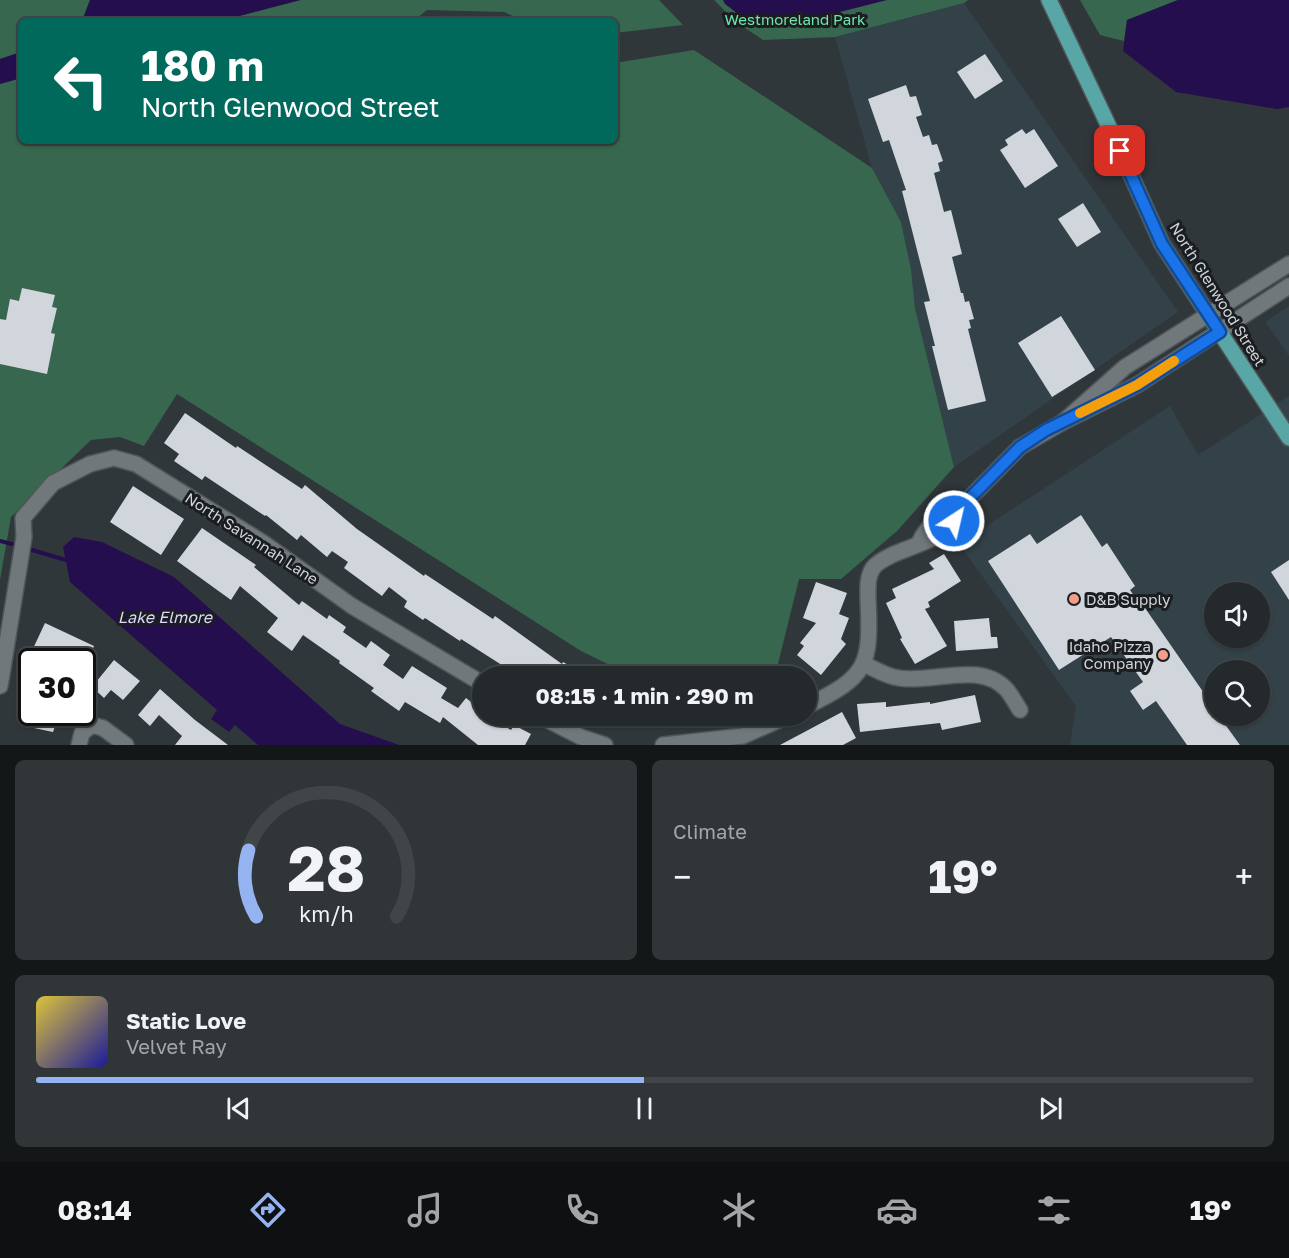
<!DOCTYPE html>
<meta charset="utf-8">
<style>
body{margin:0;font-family:"Golos Text",sans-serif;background:#303538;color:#f1f3f6;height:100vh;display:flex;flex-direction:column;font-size:22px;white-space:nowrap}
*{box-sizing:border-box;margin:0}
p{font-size:20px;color:#a3a6a9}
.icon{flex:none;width:33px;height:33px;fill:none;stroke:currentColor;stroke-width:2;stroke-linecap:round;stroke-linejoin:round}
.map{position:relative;height:745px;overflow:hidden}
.details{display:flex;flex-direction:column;gap:15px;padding:15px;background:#141718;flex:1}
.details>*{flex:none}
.banner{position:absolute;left:18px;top:18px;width:600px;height:126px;border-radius:9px;box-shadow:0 2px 4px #0004,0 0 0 2px #414548;background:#00695c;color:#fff;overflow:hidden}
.buttons{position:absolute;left:1204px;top:582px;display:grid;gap:12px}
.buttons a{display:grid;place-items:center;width:66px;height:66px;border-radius:50%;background:#24292c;box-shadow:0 2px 4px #0004,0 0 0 2px #414548;font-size:30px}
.speed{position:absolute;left:18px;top:648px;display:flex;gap:12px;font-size:30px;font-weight:700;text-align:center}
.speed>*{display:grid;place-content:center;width:78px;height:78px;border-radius:50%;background:#24292c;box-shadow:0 2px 4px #0004,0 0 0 2px #414548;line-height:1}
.speed .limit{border:3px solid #111;border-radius:9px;background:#fff;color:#111}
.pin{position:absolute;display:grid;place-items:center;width:51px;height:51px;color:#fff;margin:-26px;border-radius:12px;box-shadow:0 3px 9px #0006}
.me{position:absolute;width:66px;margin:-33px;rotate:35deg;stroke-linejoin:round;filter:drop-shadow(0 0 4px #0008)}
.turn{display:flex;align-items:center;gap:21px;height:126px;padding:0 24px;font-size:27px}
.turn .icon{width:78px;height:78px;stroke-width:2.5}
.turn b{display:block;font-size:42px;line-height:51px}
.big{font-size:45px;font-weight:700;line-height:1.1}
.details .widget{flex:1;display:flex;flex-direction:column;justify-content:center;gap:9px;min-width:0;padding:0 21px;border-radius:9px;background:#303538}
.details .dial{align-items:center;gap:0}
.dial svg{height:156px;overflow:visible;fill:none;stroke:#414548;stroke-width:7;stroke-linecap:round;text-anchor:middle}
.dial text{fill:#f1f3f6;stroke:none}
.song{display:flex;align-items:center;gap:18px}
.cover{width:72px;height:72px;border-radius:9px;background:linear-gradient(135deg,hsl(50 70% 55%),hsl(240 70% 35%))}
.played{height:6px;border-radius:3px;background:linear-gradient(90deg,#95b2f1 50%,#414548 50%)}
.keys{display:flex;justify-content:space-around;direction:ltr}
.heat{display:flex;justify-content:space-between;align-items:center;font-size:33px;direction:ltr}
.details .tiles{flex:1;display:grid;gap:15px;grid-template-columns:1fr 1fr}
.widget:last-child{grid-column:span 2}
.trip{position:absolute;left:472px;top:666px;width:345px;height:60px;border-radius:30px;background:#24292c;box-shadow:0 2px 4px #0004,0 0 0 2px #414548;font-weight:700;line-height:60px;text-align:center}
.menu{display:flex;height:96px;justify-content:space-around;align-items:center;background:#0e1012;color:#a3a6a9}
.menu .icon{width:42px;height:42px}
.menu .on{color:#95b2f1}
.menu b{font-size:27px;color:#f1f3f6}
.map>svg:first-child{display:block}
.built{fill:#334148;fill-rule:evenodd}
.green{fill:#37674e}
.water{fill:#250e4d}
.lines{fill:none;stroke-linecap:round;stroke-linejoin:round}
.stream{stroke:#250e4d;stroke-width:4}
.building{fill:#d1d5dc}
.minor-casing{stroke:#505658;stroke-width:18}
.major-casing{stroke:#505658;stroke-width:18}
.minor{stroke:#70787b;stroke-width:15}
.major{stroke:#59a6a6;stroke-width:15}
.route-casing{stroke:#114b97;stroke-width:15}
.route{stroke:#1a73e8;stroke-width:10}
.slow{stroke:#f59e0b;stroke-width:10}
.poi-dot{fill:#f49e8a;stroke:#1b1e20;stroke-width:2}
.labels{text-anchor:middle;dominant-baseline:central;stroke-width:6;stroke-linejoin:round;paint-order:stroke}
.park-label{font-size:15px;fill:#6ee5ab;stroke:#1b1e20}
.street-label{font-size:15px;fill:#d1d5d7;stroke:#1b1e20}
.poi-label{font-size:15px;fill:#d1d5d7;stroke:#1b1e20;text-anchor:start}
.water-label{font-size:16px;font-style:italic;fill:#dcd5fd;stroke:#1b1e20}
</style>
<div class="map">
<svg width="1289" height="745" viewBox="0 0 1289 745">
<rect width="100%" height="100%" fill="#30373b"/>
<g class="built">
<polygon points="964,3 1178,312 954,467 915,308 911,269 901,222 872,168 835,37"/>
<polygon points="1289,306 1289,356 1265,322"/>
<path d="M1289,396V745H1070L1076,706L959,544L1170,406L1198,455ZM1215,592H1260V638H1215ZM1215,670H1260V716H1215Z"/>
</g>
<g class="green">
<polygon points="0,0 90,0 82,21 21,21 21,52 0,59"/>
<polygon points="301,0 659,0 683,25 615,33 615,21 524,21 504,12 427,10 413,21 220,21"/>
<polygon points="714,0 968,0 964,3 835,37 763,40 736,22"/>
<polygon points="1080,0 1178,0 1127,20 1124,41 1100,35"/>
<polygon points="694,50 872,168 901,222 911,269 915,308 954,467 897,531 841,579 799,579 775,676 632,676 581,651 177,394 144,446 120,437 91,440 11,517 0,580 0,84 21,78 21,141 615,141 615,63"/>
</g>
<g class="water">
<polygon points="90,0 300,0 220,21 82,21"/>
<polygon points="723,0 887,0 824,16 746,20 725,4"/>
<polygon points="1178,0 1289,0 1289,107 1277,109 1176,92 1123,51 1127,20"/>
<polygon points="21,52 21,78 0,84 0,59"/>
<polygon points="74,537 102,542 174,577 340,724 399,745 258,745 235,725 229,732 211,719 217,710 70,582 63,547"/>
</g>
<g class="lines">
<g class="stream">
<polyline points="0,541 12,544"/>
<polyline points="32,550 66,560"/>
</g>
</g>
<g class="building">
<polygon points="985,54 1003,81 975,99 957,72"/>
<polygon points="906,85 910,97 916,96 922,115 916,117 923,137 929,135 932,145 937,144 943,161 938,163 940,171 934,173 944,212 951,210 962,254 952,257 961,293 963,293 965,302 969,301 974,319 969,320 971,328 968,329 986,401 948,410 932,346 935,346 924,302 930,301 902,191 906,190 889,140 883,142 868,99"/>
<polygon points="1022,129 1026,134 1034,129 1058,166 1025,188 1000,150 1008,145 1005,140"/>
<polygon points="1083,203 1101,232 1077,247 1058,219"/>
<polygon points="22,288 55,295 52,307 57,308 51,333 55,334 47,374 0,364 0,319 6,320 10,299 19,301"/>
<polygon points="1061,316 1095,370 1052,397 1018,343"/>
<polygon points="185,413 236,448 237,446 302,489 305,485 357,529 424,576 425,574 493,619 495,616 562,664 563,662 588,676 541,676 529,668 523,676 519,676 461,639 460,641 425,618 423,620 404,607 407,601 389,587 382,596 344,568 348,562 332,551 327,557 301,535 297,540 266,515 265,516 205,476 202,480 174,461 179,454 164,443"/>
<polygon points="133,486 184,519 161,555 110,522"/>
<polygon points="1081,515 1102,547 1107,543 1135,586 1130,590 1143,609 1145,608 1215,709 1215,716 1219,716 1240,745 1187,745 1156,701 1143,710 1130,691 1143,682 1111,637 1059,670 988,561 1030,534 1037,544"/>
<polygon points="202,528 256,565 254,567 299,605 302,601 327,619 329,615 346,627 343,632 366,648 371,641 390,655 383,665 403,679 412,666 447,688 441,698 458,708 466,698 483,711 483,716 488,716 511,730 514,725 531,734 525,745 478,745 443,717 440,723 405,702 399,711 371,691 374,688 339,663 340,661 303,635 292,651 267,632 278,618 240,586 231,600 177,561"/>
<polygon points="944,554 961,581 928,602 930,607 925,609 947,646 915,664 900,639 902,638 886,603 896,598 892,589 934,569 929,563"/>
<polygon points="1289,560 1289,600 1271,572"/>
<polygon points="816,582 847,593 839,614 849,618 841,639 846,644 821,675 797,655 804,646 800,643 816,623 803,618"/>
<polygon points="989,618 991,637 997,637 998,648 956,651 954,621"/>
<polygon points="45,623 94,646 87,662 64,662 48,654 43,662 30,655"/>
<polygon points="114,660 140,681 123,700 111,690 104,698 92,687"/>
<polygon points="160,689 195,720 228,745 175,745 182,736 159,715 150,726 138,715"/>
<polygon points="975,695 981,722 942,730 940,723 860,732 857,704 886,702 886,707 930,702 930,704"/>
<polygon points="36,712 60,712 53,732 34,728"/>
<polygon points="842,712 856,738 843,745 780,745"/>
<polygon points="620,716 656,716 650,728"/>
</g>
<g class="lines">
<defs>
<g id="minor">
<polyline points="1289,264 1125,367 1063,422 1137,385 1289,286"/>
<path d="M919,543C926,527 940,514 957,511"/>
<path d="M864,664C875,669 887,677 899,678C933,684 980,660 1007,690C1012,696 1016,704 1020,710"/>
<polyline points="0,686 24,537 23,518 53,483 90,464 114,458 136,464 265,544 352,606 483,684"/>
<path d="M807,706C868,676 871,666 868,599C868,588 867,577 873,568C877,562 886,558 892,555C916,544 948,539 957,511L1020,447L1063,422"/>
<polyline points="540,716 581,737 605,745"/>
<polyline points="79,745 82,733 92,725 103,728 126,745"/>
<polyline points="663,745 743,736 788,716"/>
</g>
<polyline id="major" points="1049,0 1112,133 1162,244 1289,438"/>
</defs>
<use href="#minor" class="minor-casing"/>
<use href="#major" class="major-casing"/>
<use href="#minor" class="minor"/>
<use href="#major" class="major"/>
</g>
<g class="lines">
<defs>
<polyline id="route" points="954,521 957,511 1020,447 1046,430 1137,385 1220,332 1162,244 1120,151"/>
</defs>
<use href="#route" class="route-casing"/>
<use href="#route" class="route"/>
<polyline class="slow" points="1080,413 1137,385 1174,361"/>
</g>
<g class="poi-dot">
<circle cx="1074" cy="599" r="6"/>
<circle cx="1163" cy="655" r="6"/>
</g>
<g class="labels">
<g class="park-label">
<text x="795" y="19">Westmoreland Park</text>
</g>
<g class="street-label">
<text transform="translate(1218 294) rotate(58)">North Glenwood Street</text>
<text transform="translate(252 538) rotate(33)">North Savannah Lane</text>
</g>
<g class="poi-label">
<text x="1086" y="599">D&amp;B Supply</text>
<text x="1151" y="646" text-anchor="end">Idaho Pizza<tspan x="1151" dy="17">Company</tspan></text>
</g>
<g class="water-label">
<text x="165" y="617">Lake Elmore</text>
</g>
</g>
</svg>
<div class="buttons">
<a><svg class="icon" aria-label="sound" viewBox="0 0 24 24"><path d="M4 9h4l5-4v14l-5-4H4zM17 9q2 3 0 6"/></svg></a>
<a><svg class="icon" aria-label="search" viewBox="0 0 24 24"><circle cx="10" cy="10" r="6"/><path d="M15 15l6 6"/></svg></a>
</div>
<div class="speed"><div class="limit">30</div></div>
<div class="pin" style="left:1120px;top:151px;background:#d93025"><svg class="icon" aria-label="arrive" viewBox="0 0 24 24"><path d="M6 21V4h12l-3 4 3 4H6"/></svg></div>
<svg class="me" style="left:954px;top:521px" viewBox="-20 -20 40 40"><circle r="17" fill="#1a73e8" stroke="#fff" stroke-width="3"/><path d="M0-11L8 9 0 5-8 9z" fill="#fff"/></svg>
<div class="trip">08:15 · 1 min · 290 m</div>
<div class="banner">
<div class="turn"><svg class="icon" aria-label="left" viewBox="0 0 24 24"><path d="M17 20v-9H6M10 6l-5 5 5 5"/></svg><div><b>180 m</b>North Glenwood Street</div></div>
</div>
</div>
<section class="details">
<div class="tiles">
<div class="widget dial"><svg viewBox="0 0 100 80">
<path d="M14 69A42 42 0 1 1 86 69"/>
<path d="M14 69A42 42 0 0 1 10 35" stroke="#95b2f1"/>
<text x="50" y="56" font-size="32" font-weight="700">28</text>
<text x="50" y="72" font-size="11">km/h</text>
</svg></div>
<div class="widget"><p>Climate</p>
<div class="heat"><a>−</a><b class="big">19°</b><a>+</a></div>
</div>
<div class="widget">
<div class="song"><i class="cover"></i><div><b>Static Love</b><p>Velvet Ray</p></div></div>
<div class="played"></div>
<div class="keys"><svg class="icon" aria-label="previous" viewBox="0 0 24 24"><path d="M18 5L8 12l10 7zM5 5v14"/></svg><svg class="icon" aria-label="pause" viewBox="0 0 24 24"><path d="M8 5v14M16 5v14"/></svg><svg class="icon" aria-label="next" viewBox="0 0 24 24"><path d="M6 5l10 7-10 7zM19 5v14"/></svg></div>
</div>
</div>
</section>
<nav class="menu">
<b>08:14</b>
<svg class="icon on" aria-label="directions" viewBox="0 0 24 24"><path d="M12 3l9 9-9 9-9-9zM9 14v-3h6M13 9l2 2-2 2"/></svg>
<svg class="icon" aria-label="music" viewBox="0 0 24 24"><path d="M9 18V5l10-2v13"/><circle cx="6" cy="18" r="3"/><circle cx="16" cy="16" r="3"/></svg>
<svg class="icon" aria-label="phone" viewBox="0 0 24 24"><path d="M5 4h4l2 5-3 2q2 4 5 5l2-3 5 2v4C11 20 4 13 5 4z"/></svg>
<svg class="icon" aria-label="climate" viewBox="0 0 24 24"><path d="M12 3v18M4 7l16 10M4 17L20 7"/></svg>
<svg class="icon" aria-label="car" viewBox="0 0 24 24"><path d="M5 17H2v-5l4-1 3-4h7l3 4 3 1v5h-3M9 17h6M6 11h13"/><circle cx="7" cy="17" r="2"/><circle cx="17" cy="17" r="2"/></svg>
<svg class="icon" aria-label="filters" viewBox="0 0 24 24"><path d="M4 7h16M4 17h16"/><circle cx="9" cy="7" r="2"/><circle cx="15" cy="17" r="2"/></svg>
<b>19°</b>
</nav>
